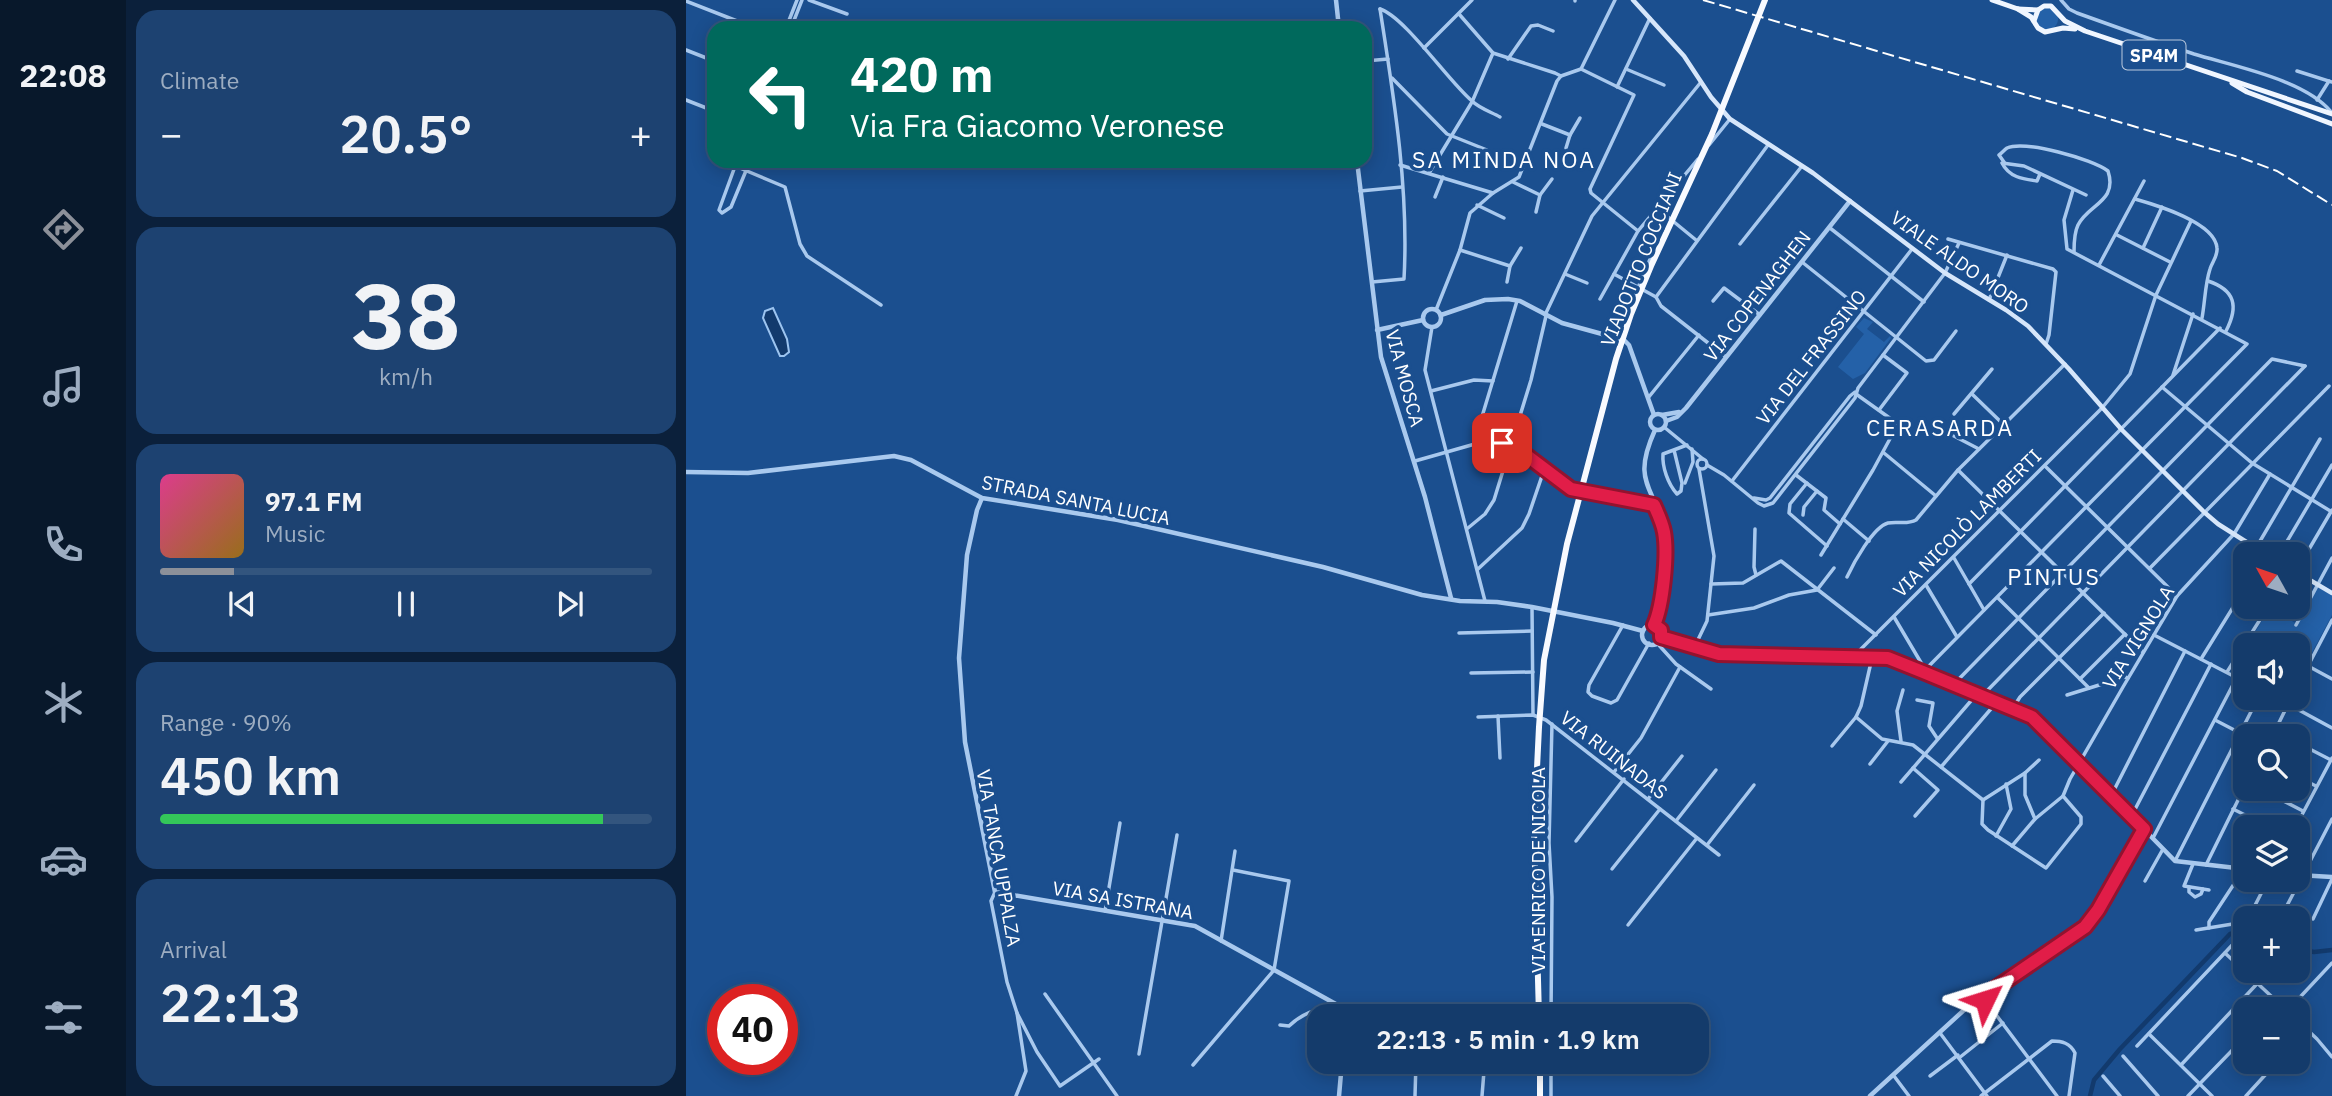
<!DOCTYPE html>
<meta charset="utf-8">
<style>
body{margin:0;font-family:"IBM Plex Sans",sans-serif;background:#1d4271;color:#f1f3f6;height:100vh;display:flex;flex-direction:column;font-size:26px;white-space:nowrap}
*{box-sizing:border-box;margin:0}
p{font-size:23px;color:#9dadc1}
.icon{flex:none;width:38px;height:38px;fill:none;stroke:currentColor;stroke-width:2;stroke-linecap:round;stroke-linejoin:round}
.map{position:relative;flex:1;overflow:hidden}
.panel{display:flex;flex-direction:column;gap:10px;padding:10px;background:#0b203b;width:560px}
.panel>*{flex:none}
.top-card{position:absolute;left:21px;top:21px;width:665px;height:147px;border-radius:21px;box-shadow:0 4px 18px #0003,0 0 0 2px #33557e;background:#00695c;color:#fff;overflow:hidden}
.needle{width:46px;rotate:310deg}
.tools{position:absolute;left:1547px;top:542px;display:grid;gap:14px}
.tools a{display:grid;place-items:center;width:77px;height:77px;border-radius:14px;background:#143b6b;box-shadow:0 4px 18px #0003,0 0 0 2px #33557e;font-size:35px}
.speed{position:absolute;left:21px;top:984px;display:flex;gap:14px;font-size:35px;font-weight:700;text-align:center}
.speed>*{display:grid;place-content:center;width:91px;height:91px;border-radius:50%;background:#143b6b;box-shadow:0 4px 18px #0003,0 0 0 2px #33557e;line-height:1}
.speed .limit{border:10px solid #d22;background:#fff;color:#111}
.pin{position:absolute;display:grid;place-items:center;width:60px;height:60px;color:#fff;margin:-30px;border-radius:14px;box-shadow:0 4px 10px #0006}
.me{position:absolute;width:77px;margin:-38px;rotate:49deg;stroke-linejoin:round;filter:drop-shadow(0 0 5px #0008)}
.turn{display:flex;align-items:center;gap:24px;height:147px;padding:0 28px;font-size:32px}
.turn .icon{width:91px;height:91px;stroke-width:2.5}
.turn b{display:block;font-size:49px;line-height:60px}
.big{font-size:52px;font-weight:600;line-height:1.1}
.panel .widget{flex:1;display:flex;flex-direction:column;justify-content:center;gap:10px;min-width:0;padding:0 24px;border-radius:21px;background:#1d4271}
.panel .dial{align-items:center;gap:0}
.dial b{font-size:91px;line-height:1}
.song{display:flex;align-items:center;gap:21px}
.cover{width:84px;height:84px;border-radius:10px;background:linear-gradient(135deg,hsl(330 70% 55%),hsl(40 70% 35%))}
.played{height:7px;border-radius:4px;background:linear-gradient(90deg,#8c9099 15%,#33557e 15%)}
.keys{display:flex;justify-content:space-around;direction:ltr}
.heat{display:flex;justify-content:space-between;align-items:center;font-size:38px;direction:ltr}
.charge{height:10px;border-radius:5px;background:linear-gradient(90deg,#34c759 90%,#33557e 0)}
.trip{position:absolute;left:621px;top:1004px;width:402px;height:70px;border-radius:21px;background:#143b6b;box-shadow:0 4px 18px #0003,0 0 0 2px #33557e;font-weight:600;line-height:70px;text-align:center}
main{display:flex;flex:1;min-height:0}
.tabs{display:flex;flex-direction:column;width:126px;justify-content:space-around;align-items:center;background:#08182b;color:#9dadc1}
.tabs .icon{width:49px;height:49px}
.tabs .current{color:#8c9099}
.tabs b{font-size:32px;color:#f1f3f6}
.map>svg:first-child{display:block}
.green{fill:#2461a8}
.water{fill:#123a6d;stroke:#9cc4f0;stroke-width:2}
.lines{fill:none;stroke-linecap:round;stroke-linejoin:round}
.canal{stroke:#123a6d;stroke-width:4.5}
.minor{stroke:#a9c9ee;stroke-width:3.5}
.tertiary{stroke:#a9c9ee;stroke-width:4.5}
.secondary{stroke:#d6e6fa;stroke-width:4.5}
.primary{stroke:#f0f6ff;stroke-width:5}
.trunk{stroke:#f8faff;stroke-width:6}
.rail{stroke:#fff;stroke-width:2;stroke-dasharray:12 5;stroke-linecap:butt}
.route-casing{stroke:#92132f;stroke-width:18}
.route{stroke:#e11d48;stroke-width:12}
.labels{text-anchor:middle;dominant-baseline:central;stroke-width:7;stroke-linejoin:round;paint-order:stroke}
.shield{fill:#1b4f8f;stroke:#bbcadd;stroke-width:2}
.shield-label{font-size:18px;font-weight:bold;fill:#fff}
.street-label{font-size:19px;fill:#fff;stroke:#1b4f8f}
.quarter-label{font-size:23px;letter-spacing:2px;fill:#fff;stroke:#1b4f8f}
</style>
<main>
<nav class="tabs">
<b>22:08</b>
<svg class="icon current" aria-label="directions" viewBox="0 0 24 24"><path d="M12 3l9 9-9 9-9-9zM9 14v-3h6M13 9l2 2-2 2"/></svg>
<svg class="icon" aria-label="music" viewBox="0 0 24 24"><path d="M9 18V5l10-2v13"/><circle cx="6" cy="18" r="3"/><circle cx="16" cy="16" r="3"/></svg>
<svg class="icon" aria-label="phone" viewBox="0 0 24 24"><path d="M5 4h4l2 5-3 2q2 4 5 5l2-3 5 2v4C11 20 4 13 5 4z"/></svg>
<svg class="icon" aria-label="climate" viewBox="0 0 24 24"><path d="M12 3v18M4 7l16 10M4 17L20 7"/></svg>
<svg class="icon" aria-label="car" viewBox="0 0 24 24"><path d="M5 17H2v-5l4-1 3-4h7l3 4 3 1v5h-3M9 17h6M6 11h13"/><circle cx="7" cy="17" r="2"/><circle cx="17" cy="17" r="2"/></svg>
<svg class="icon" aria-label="filters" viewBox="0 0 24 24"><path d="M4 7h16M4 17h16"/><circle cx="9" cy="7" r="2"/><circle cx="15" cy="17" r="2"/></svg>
</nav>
<section class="panel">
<div class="widget"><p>Climate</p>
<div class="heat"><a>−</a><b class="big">20.5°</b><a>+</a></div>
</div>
<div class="widget dial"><b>38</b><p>km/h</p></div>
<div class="widget">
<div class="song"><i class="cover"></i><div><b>97.1 FM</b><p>Music</p></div></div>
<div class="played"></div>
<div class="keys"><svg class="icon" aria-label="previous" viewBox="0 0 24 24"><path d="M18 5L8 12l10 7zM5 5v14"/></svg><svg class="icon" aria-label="pause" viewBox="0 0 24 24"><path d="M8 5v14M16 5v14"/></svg><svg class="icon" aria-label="next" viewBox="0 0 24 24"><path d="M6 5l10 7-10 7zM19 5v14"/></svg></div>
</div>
<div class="widget"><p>Range · 90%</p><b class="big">450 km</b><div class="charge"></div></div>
<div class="widget"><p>Arrival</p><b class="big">22:13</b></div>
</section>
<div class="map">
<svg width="1646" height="1096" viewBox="0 0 1646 1096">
<rect width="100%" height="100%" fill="#1b4f8f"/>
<g class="green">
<circle cx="1361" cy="19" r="11"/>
<polygon points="1178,318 1187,322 1181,329 1198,342 1204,336 1205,338 1179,373 1167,379 1152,367 1178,334 1170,327"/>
<polygon points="1631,587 1646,595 1646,615 1612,679 1612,646 1561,646 1584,607 1598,607 1603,610 1599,617 1611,624"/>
</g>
<polygon class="water" points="87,308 101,339 103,352 98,356 94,356 77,318 79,311"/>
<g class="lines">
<g class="canal">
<polyline points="1612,949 1628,952 1646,950"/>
<polyline points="1404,1096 1408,1080 1434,1049 1544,934 1559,930"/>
</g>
<g class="minor">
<polyline points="123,0 161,14"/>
<path d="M1375,0L1383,9L1391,13C1430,27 1469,41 1508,54C1547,66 1621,80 1646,113"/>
<polyline points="0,1 69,28"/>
<polyline points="889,1 889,0"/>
<path d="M694,9C718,16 764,83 786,101C793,108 805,112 814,117"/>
<polyline points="773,14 807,53 869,73 875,76"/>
<polyline points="100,28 111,0"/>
<polyline points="105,28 116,0"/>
<polyline points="738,48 786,0"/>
<polyline points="0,50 28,61"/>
<polyline points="822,59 845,26 852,25 867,31"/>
<polyline points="679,61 702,59"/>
<polyline points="895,69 948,95 904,189 905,193 952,231"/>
<polyline points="940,69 978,85"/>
<polyline points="1611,71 1646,82"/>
<polyline points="706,78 761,134 801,150"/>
<polyline points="931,87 964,18"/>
<polyline points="0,100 28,111"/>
<polyline points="1631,100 1643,81"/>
<polyline points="856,124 884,135"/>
<polyline points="1023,145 1044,119"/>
<polyline points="880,148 884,135 894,118"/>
<polyline points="51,161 33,210 36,213 45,207 64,161"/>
<path d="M1318,162L1313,155C1316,153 1318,150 1321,148C1339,140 1406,159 1422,171C1432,202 1402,204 1392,225C1388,233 1388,243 1388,252"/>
<polyline points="714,165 807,193"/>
<polyline points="49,166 99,187 114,244 121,256 195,305"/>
<polyline points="743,173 786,102 807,53"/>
<path d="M1354,174L1351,181C1336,179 1323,177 1316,163L1338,166L1400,195"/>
<polyline points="827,182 854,195"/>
<polyline points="674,191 716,187"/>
<polyline points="749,197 757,177"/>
<path d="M1449,199C1470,205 1529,222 1531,248C1532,256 1526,262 1524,269C1519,284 1519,302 1516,318"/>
<polyline points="791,205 818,218"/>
<polyline points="971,208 1010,240"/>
<polyline points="850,212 854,195 866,179"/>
<polyline points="1144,228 1238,302"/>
<polyline points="1431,235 1484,262"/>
<polyline points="1262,239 1367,269 1370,272 1363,335 1360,344"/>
<polyline points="1054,244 1116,166"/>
<polyline points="1457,248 1476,207"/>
<polyline points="774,250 824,266 821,282"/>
<polyline points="1116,262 1240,361 1248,360 1270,331"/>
<polyline points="1413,265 1458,181"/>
<polyline points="824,266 835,248"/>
<polyline points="879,274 901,283"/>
<polyline points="928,274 970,297 975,306 1040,357"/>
<path d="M1522,281C1549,290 1553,306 1540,331"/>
<path d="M686,282L718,279C723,189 708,98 694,9"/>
<polyline points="970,297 1082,145"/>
<polyline points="914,299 952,231 1012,159"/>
<polyline points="1303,300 1321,255"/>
<polyline points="1027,301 1038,288 1074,315"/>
<polyline points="750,310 774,250 784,213 807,193 833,177 871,81 875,76 895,69 929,0"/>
<polyline points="859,315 906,216 1015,82"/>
<polyline points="938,321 967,252"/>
<polyline points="746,327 739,370 799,601"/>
<polyline points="1487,375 1507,314"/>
<polyline points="1476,387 1566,463 1646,512"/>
<polyline points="745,391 788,380 807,381"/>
<polyline points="1286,394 1317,424"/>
<polyline points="962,398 1013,335"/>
<polyline points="1193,410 1221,373 1197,355"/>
<polyline points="1268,414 1306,369"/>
<polyline points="978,427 1017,459"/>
<polyline points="1266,435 1293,449"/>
<polyline points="788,443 831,301"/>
<path d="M988,450L996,483L995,491L991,494C982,484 976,467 977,454L1001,445"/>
<polyline points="1198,453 1250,496"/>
<circle cx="1016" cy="464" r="5"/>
<polyline points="729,461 796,442 816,443 832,449 885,489 968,505"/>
<polyline points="1021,465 1038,475 1072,503 1078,506 1087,503 1169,398 1172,388 1259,273 1273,243"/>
<polyline points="1359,466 1491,596"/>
<polyline points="1272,470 1457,652"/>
<polyline points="1110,475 1140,498 1138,510 1154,524"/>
<polyline points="1046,481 1226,249"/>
<polyline points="999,483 1007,462 1006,449"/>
<polyline points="1121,483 1104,504 1103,513 1141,546"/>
<polyline points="1068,498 1080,500 1084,498 1164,396 1169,392"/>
<polyline points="1117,515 1118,507 1131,491"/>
<polyline points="1157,519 1183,541"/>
<polyline points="782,528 799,514 808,500 845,380 860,316"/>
<polyline points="1069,529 1068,567 1070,575"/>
<polyline points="1570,548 1634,439"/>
<polyline points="1135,555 1187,470 1212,424 1170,394"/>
<polyline points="1593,555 1646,465"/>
<polyline points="1268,558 1298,610"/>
<polyline points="1464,568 1643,386"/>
<polyline points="1612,568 1646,510"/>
<polyline points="792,569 836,528 843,514 858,470"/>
<path d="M1161,577C1167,564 1187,527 1202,523C1212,521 1221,525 1230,520L1272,470L1379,364"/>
<polyline points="1025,584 1057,583 1095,561 1190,635"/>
<polyline points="1283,584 1534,328"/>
<polyline points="1240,585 1271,637"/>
<polyline points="1312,598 1403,688"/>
<polyline points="846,607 847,715"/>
<polyline points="1022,615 1068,608 1103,595 1131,590 1148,568"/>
<polyline points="1208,617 1237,666 1237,672"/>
<polyline points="937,625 903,685 902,692 906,696 925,703 931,700 963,643"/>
<polyline points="1610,625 1646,558"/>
<polyline points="773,633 846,631"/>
<polyline points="1468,635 1559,682"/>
<polyline points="971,643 990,664 1025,689"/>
<polyline points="1009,646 1021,621 1028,556 1013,469"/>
<polyline points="1167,657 1416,408 1444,374 1470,295 1505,221"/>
<polyline points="1515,659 1559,588"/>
<polyline points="1622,666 1646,679"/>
<polyline points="1237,672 1561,344 1381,249 1378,220 1387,190"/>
<polyline points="1541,672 1582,607"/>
<polyline points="785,673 847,672"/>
<polyline points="1394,679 1439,634"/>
<polyline points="1267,685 1586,359 1619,366"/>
<polyline points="1612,685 1646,620"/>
<polyline points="1381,695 1439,677 1442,678"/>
<polyline points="1295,697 1619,366"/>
<polyline points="1591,698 1646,728"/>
<polyline points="1231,700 1247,703 1243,726 1251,738"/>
<polyline points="1327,708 1334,697 1418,613"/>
<polyline points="812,716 814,758"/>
<polyline points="792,717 847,715 860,720 1033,855"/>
<polyline points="1170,717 1196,739 1227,745 1297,800 1296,824 1302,830 1360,868 1395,824 1395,817 1377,796"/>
<polyline points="1529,720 1554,733"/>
<polyline points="1589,731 1600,737"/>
<polyline points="1586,737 1605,698"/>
<polyline points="1215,741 1211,711 1217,690"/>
<polyline points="1612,743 1645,760"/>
<polyline points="1146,746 1170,717 1175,706 1186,658"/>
<polyline points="1184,764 1202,741"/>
<polyline points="1255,767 1310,703"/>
<polyline points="1227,768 1252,790 1229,816"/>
<polyline points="928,772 955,738 994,667"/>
<polyline points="1339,773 1339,795 1349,819"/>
<polyline points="1612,777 1630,786"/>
<polyline points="1215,782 1290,695"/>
<polyline points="1574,789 1617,811"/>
<polyline points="1425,796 1499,651"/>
<polyline points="962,799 996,756"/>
<polyline points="1297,800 1339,773 1353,760"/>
<polyline points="1547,809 1585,828"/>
<polyline points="1445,817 1525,664"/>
<polyline points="990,821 1030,770"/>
<polyline points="1609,828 1646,758"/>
<polyline points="1310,836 1325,809 1320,784"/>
<polyline points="1467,838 1551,677"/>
<polyline points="890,841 938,779"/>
<polyline points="1021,845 1068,785"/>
<polyline points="1326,846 1349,819 1377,796 1384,779 1437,687 1491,596 1548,534 1584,474"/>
<polyline points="1489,861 1572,698"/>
<polyline points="1507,864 1498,886 1523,890"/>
<polyline points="1520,865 1559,786"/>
<polyline points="926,869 974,809"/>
<polyline points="1459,881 1477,849"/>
<polyline points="1503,887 1503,892 1509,897 1515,894 1517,889"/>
<polyline points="309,892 305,901 321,982 331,1013 351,1052 374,1086 413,1059"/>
<polyline points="419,911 434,823"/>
<polyline points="1562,919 1582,880"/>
<polyline points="1594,919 1646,819"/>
<polyline points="1627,919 1646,879"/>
<polyline points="942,925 1011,838"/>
<polyline points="1523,928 1523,922 1548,884"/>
<polyline points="1510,930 1559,922"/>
<polyline points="535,941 549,851"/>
<polyline points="1539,953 1600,1010"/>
<polyline points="359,994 431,1096"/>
<polyline points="1299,1000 1371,1096"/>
<polyline points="1585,1010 1592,1002"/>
<polyline points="1602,1010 1646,963"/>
<polyline points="865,1017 866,897 863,843 866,724"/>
<polyline points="1612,1021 1631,1039 1646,1057"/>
<path d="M594,1025L603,1026C616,1013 632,1009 650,1004"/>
<polyline points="1254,1033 1301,1096"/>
<polyline points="1463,1034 1526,1096"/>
<polyline points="1612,1040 1621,1030"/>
<polyline points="1451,1046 1550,941 1559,923"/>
<polyline points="453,1054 491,835"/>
<polyline points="1437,1056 1472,1096"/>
<polyline points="1273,1058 1317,1023"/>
<polyline points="507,1065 588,970 603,881 547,870"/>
<polyline points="1495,1065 1583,971"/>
<polyline points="1208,1076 1223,1096"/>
<polyline points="1244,1076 1272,1055"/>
<polyline points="1417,1076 1434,1096"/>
<polyline points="330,1096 340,1071 331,1013"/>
<polyline points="729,1096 730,1062"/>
<polyline points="796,1096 798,1071"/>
<polyline points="865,1096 865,1062"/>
<path d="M1295,1096L1366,1041C1376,1041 1384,1043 1389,1053L1383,1096"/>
<polyline points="1502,1096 1559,1037"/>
<polyline points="1560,1096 1591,1062"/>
</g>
<g class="tertiary">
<polyline points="650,0 653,28"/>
<polyline points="671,161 695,357 739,497 765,598"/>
<circle cx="746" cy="318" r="9"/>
<polyline points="755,315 799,300 822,299 834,301 876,323 938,340 943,345 968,415"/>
<polyline points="691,330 737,320"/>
<circle cx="972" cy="422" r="8"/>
<polyline points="976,415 993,412"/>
<polyline points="980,421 991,417 1000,408 1164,201"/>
<polyline points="0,472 62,473 208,456 225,460 296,498 432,520 637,567 736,595 774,601 811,602 846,607 927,623 957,631"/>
<polyline points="296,498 291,510 281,555 273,658 279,742 309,892 509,926 657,1008 659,1017"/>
<path d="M969,625C977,605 982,556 978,534C970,485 944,485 969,430"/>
<circle cx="966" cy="635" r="10"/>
<polyline points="975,637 1033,654 1202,658 1237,672 1351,720 1489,861 1559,869"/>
<polyline points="1612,875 1646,877"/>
<polygon points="1297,996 1300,998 1297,1001 1294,998"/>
<polyline points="1298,996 1400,927 1412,910 1458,829"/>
<polyline points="653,1096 656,1062"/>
<polyline points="1184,1096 1277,1011 1294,999"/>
</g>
<g class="secondary">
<polyline points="947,0 998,56 1025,97 1044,119 1127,173 1259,273 1320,310 1342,326 1383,369 1436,430 1518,512 1532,524 1581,555"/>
<polyline points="1612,573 1646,593"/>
</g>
<g class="primary">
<polyline points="1306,0 1332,9 1352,10"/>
<polyline points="1332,9 1345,17 1352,28 1359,32 1377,28 1389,29"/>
<polyline points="1348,21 1352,10 1358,6 1365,6 1379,21 1399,31 1646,114"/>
<polyline points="1546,83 1561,92 1646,124"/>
</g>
<g class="trunk">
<polyline points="853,1017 848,830 853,727 858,660 881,544 930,359 945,314 965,266 1026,134 1079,0"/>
<polyline points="854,1062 854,1096"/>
</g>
<polyline class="rail" points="1017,0 1556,158 1591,171 1646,205"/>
</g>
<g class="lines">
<defs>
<path id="route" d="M816,443L832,449L885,489L968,505C972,514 976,522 978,532C982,554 977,605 968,625L975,630V637L1033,654L1202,658L1237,672L1346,717L1458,829L1412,910L1399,927L1298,996L1299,1000"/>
</defs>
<use href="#route" class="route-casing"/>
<use href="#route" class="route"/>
</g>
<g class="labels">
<rect class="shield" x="1436.5" y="40.5" width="63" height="29" rx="5"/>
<g class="shield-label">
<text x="1468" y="55">SP4M</text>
</g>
<g class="street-label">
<text transform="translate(955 259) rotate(-68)">VIADOTTO COCCIANI</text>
<text transform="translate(1274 262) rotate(35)">VIALE ALDO MORO</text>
<text transform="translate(1071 296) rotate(-52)">VIA COPENAGHEN</text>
<text transform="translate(1125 357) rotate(-52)">VIA DEL FRASSINO</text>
<text transform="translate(719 378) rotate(75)">VIA MOSCA</text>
<text transform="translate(390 500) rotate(11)">STRADA SANTA LUCIA</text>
<text transform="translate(1281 523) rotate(-45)">VIA NICOLÒ LAMBERTI</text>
<text transform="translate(1452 637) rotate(-58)">VIA VIGNOLA</text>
<text transform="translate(928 755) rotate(38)">VIA RUINADAS</text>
<text transform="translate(313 858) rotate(80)">VIA TANCA UPPALZA</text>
<text transform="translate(852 870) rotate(-90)">VIA ENRICO DE NICOLA</text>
<text transform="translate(437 900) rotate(10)">VIA SA ISTRANA</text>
</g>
<g class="quarter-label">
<text x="818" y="159">SA MINDA NOA</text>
<text x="1254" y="427">CERASARDA</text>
<text x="1368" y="576">PINTUS</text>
</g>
</g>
</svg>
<div class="tools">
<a><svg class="needle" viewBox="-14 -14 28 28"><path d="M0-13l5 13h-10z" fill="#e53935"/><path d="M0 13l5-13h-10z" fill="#9dadc1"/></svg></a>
<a><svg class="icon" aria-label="sound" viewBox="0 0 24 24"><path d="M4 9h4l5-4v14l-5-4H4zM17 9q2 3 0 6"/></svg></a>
<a><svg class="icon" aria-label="search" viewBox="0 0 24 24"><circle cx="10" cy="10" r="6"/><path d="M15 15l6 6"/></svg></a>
<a><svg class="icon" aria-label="layers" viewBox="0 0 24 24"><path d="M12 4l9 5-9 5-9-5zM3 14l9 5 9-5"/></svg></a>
<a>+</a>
<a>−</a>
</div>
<div class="speed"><div class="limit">40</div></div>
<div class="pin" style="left:816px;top:443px;background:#d93025"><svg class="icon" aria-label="arrive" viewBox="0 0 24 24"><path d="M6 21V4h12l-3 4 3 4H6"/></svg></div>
<svg class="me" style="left:1299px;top:1000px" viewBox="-20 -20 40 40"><path d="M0-17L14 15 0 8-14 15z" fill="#e11d48" stroke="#fff" stroke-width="4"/></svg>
<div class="trip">22:13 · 5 min · 1.9 km</div>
<div class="top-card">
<div class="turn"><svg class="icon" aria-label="left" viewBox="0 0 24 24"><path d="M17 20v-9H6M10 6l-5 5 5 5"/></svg><div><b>420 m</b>Via Fra Giacomo Veronese</div></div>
</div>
</div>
</main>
